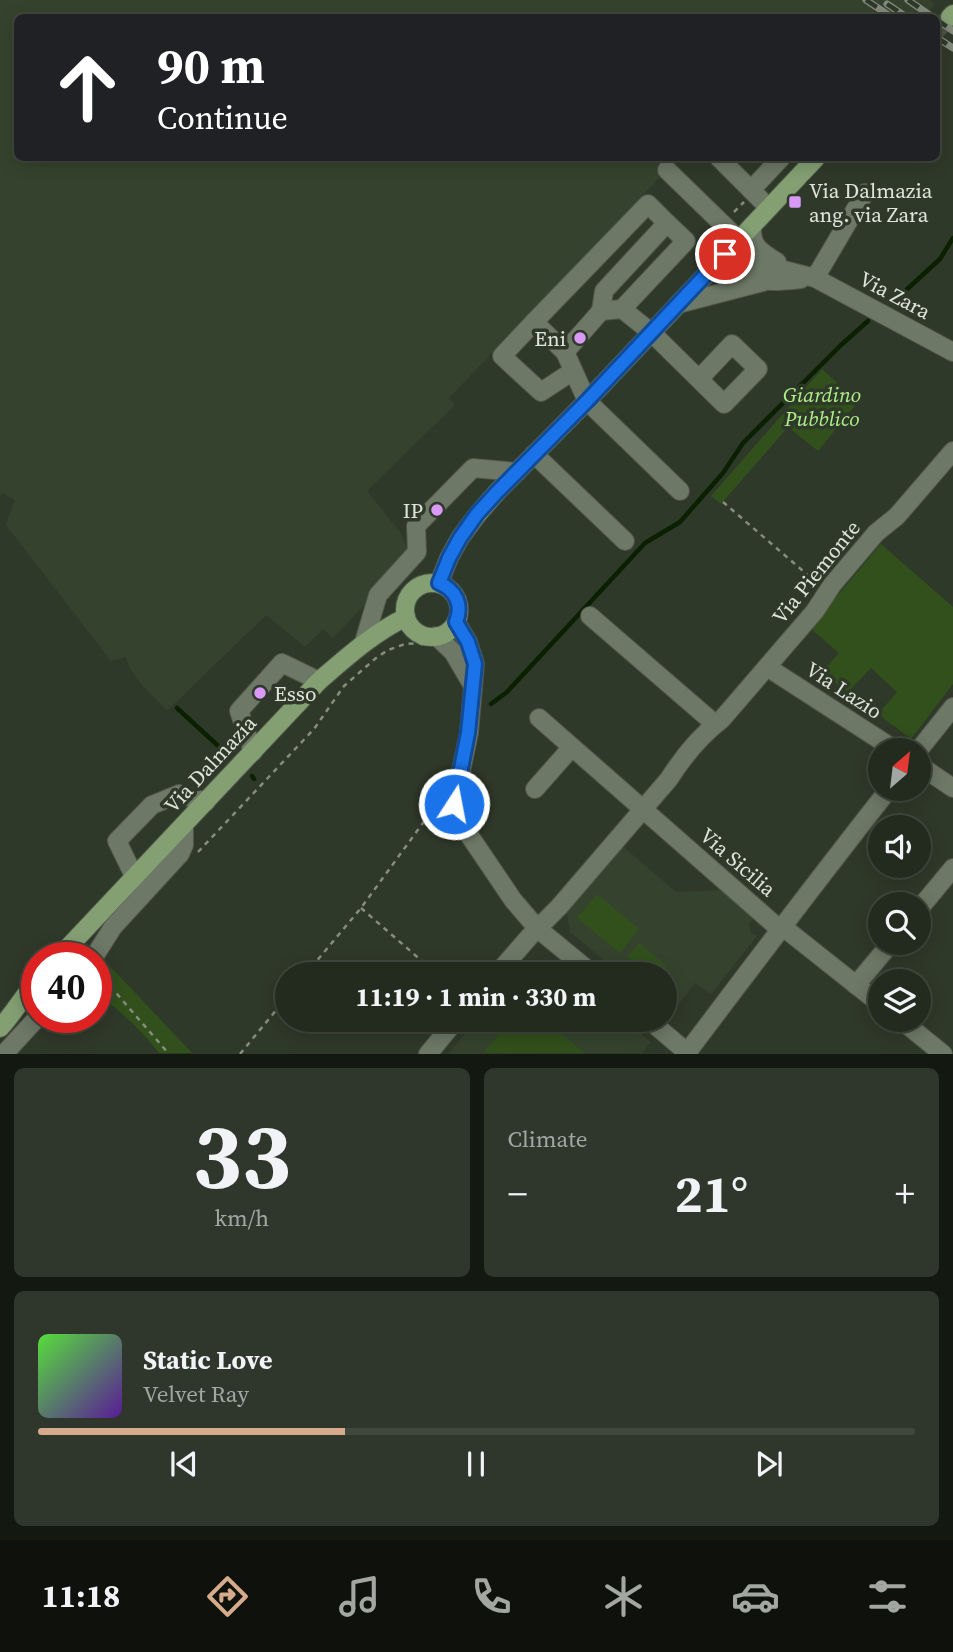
<!DOCTYPE html>
<meta charset="utf-8">
<style>
body{margin:0;font-family:"Source Serif 4",serif;background:#2f372c;color:#f1f3f6;height:100vh;display:flex;flex-direction:column;font-size:26px;white-space:nowrap}
*{box-sizing:border-box;margin:0}
p{font-size:23px;color:#a3a7a4}
.icon{flex:none;width:38px;height:38px;fill:none;stroke:currentColor;stroke-width:2;stroke-linecap:round;stroke-linejoin:round}
.map{position:relative;height:1054px;overflow:hidden}
.sheet{display:flex;flex-direction:column;gap:14px;padding:14px;background:#131811;flex:1}
.sheet>*{flex:none}
.top-card{position:absolute;left:14px;top:14px;width:926px;height:147px;border-radius:10px;box-shadow:0 4px 18px #0003,0 0 0 2px #40473d;background:#202124;color:#fff;overflow:hidden}
.needle{width:46px;rotate:28deg}
.fabs{position:absolute;left:868px;top:738px;display:grid;gap:14px}
.fabs a{display:grid;place-items:center;width:63px;height:63px;border-radius:50%;background:#232b1f;box-shadow:0 4px 18px #0003,0 0 0 2px #40473d;font-size:35px}
.speed{position:absolute;left:21px;top:942px;display:flex;gap:14px;font-size:35px;font-weight:700;text-align:center}
.speed>*{display:grid;place-content:center;width:91px;height:91px;border-radius:50%;background:#232b1f;box-shadow:0 4px 18px #0003,0 0 0 2px #40473d;line-height:1}
.speed .limit{border:10px solid #d22;background:#fff;color:#111}
.pin{position:absolute;display:grid;place-items:center;width:60px;height:60px;color:#fff;margin:-30px;border:4px solid #fff;border-radius:50%;box-shadow:0 2px 7px #0007}
.me{position:absolute;width:77px;margin:-38px;rotate:11deg;stroke-linejoin:round;filter:drop-shadow(0 0 5px #0008)}
.turn{display:flex;align-items:center;gap:24px;height:147px;padding:0 28px;font-size:32px}
.turn .icon{width:91px;height:91px;stroke-width:2.5}
.turn b{display:block;font-size:49px;line-height:60px}
.big{font-size:52px;font-weight:700;line-height:1.1}
.sheet .card{flex:1;display:flex;flex-direction:column;justify-content:center;gap:10px;min-width:0;padding:0 24px;border-radius:10px;background:#2f372c}
.sheet .dial{align-items:center;gap:0}
.dial b{font-size:91px;line-height:1}
.song{display:flex;align-items:center;gap:21px}
.cover{width:84px;height:84px;border-radius:10px;background:linear-gradient(135deg,hsl(110 70% 55%),hsl(270 70% 35%))}
.played{height:7px;border-radius:4px;background:linear-gradient(90deg,#d6ab8b 35%,#40473d 35%)}
.keys{display:flex;justify-content:space-around;direction:ltr}
.heat{display:flex;justify-content:space-between;align-items:center;font-size:38px;direction:ltr}
.sheet .tiles{flex:1;display:grid;gap:14px;grid-template-columns:1fr 1fr}
.card:last-child{grid-column:span 2}
.trip{position:absolute;left:275px;top:962px;width:402px;height:70px;border-radius:35px;background:#232b1f;box-shadow:0 4px 18px #0003,0 0 0 2px #40473d;font-weight:700;line-height:70px;text-align:center}
.tabs{display:flex;height:112px;justify-content:space-around;align-items:center;background:#0e110c;color:#a3a7a4}
.tabs .icon{width:49px;height:49px}
.tabs .current{color:#d6ab8b}
.tabs b{font-size:32px;color:#f1f3f6}
.map>svg:first-child{display:block}
.built{fill:#35432e}
.green{fill:#31501c}
.lines{fill:none;stroke-linecap:round;stroke-linejoin:round}
.stream{stroke:#0a2000;stroke-width:4.5}
.major-tunnel{stroke:#495344;stroke-width:18;stroke-dasharray:18 9;stroke-linecap:butt}
.minor-casing{stroke:#4f5749;stroke-width:20}
.major-casing{stroke:#4f5749;stroke-width:20}
.path{stroke:#858d80;stroke-width:2.5;stroke-dasharray:5 5;stroke-linecap:butt}
.minor{stroke:#6d7866;stroke-width:18}
.major{stroke:#84a073;stroke-width:18}
.rail-casing{stroke:#828a7d;stroke-width:7}
.rail{stroke:#2f3929;stroke-width:4.5;stroke-dasharray:13;stroke-linecap:butt}
.route-casing{stroke:#114b97;stroke-width:18}
.route{stroke:#1a73e8;stroke-width:12}
.poi-dot{fill:#d99af7;stroke:#2f3929;stroke-width:2.5}
.labels{text-anchor:middle;dominant-baseline:central;stroke-width:7;stroke-linejoin:round;paint-order:stroke}
.poi-label{font-size:21px;fill:#dee4da;stroke:#2f3929;text-anchor:start}
.street-label{font-size:21px;fill:#dee4da;stroke:#2f3929}
.park-label{font-size:21px;font-style:italic;fill:#afef88;stroke:#2f3929}
</style>
<div class="map">
<svg width="953" height="1054" viewBox="0 0 953 1054">
<rect width="100%" height="100%" fill="#2f3929"/>
<g class="built">
<polygon points="0,0 929,0 935,4 922,18 821,18 818,16 809,18 18,18 18,158 678,158 449,398 455,405 367,491 400,532 406,545 410,556 401,567 333,638 323,629 305,647 266,615 167,711 142,685 129,667 126,657 111,661 6,525 15,500 2,493 0,496"/>
<polygon points="620,844 676,892 723,890 755,917 749,923 750,932 757,936 711,994 695,983 670,1015 665,1011 665,975 622,975 570,932 566,908"/>
<polygon points="551,961 568,975 515,975 527,963"/>
<polygon points="477,1020 624,1020 651,1042 642,1053 448,1054"/>
</g>
<g class="green">
<polygon points="822,369 858,402 818,451 788,427 721,504 711,496"/>
<polygon points="881,544 953,607 953,684 911,739 878,714 897,692 871,668 848,692 821,673 839,653 810,628"/>
<polygon points="597,894 639,929 620,953 577,918"/>
<polygon points="639,943 667,966 660,975 648,975 627,957"/>
<path d="M108,964L192,1053H159C141,1029 120,1011 96,993V977Z"/>
<polygon points="511,1020 544,1020 585,1053 483,1053"/>
</g>
<g class="lines">
<g class="stream">
<polyline points="892,303 940,259 953,238"/>
<polyline points="491,704 507,692 645,543 680,522 723,473 743,443 841,345 868,321"/>
<polyline points="177,708 227,754"/>
<polyline points="252,776 254,779"/>
</g>
<polyline class="major-tunnel" points="936,31 950,17"/>
<defs>
<g id="minor">
<polyline points="719,158 769,208"/>
<polyline points="667,170 739,240"/>
<polyline points="751,190 781,158"/>
<path d="M752,226C751,247 760,251 777,262"/>
<polyline points="725,254 736,255 776,268 815,278 953,352"/>
<path d="M720,259C746,284 768,283 801,279"/>
<polyline points="815,278 865,193"/>
<polyline points="678,304 763,282"/>
<polyline points="601,311 604,291 667,223 686,241 622,309"/>
<polyline points="534,322 502,356 541,392 573,371"/>
<polyline points="565,352 534,322 648,204 667,223"/>
<polyline points="534,454 625,541"/>
<polyline points="680,491 587,401 565,352 601,311 622,309 652,333 724,404 758,369 732,344 699,379"/>
<polyline points="590,616 715,724"/>
<polyline points="456,622 468,642 475,664 469,733 454,804 465,829 513,900 537,928 594,975"/>
<polyline points="436,636 453,652 473,686"/>
<polyline points="364,642 378,595 417,552 416,526 473,468 517,472"/>
<polyline points="767,667 897,751"/>
<polyline points="539,718 775,925 788,931 880,1004"/>
<polyline points="918,751 953,707"/>
<polyline points="253,752 239,711 282,663 319,681"/>
<polyline points="919,765 953,788"/>
<polyline points="535,789 572,747"/>
<polyline points="135,878 117,841 152,805 179,794 206,802"/>
<polyline points="919,909 953,868"/>
<polyline points="94,957 113,927 180,854 184,845 184,825"/>
<path d="M496,975L530,936L559,907L669,779C683,757 701,735 722,719L815,611L832,585L876,533L897,516L953,451"/>
<polyline points="856,985 891,943"/>
<polyline points="649,1020 689,1054"/>
<polyline points="901,1020 943,1054"/>
<polyline points="4,1054 38,1017"/>
<polyline points="428,1054 456,1020"/>
<path d="M686,1054C753,965 820,877 889,789"/>
</g>
<g id="major">
<polyline points="950,17 953,14"/>
<polyline points="439,583 449,558 460,538 477,515 497,492 587,401 816,158"/>
<circle cx="432" cy="610" r="27"/>
<path d="M59,957L319,681C348,656 372,634 406,617"/>
<path d="M0,1028C14,1013 23,996 37,981"/>
</g>
</defs>
<use href="#minor" class="minor-casing"/>
<use href="#major" class="major-casing"/>
<g class="path">
<polyline points="734,212 744,202"/>
<polyline points="723,502 817,583"/>
<polyline points="198,852 314,729 344,686 376,658 388,650 405,644 419,643 424,645"/>
<polyline points="361,908 438,975"/>
<polyline points="97,971 169,1054"/>
<polyline points="305,975 361,908 428,816 439,809"/>
<polyline points="240,1054 287,997"/>
</g>
<use href="#minor" class="minor"/>
<use href="#major" class="major"/>
<defs>
<g id="rail">
<polyline points="866,0 893,18"/>
<polyline points="908,0 934,18"/>
<polyline points="887,4 908,18"/>
<polyline points="936,19 953,31"/>
<polyline points="936,37 953,48"/>
</g>
</defs>
<use href="#rail" class="rail-casing"/>
<use href="#rail" class="rail"/>
</g>
<g class="lines">
<defs>
<path id="route" d="M454,804L468,733L475,664L468,642L456,622C463,605 456,590 439,583L449,558L460,538L477,514L497,492L587,401L725,254"/>
</defs>
<use href="#route" class="route-casing"/>
<use href="#route" class="route"/>
</g>
<g class="poi-dot">
<rect x="788" y="195" width="14" height="14" rx="3.5"/>
<circle cx="580" cy="338" r="7"/>
<circle cx="437" cy="510" r="7"/>
<circle cx="260" cy="693" r="7"/>
</g>
<g class="labels">
<g class="poi-label">
<text x="809" y="190">Via Dalmazia<tspan x="809" dy="24">ang. via Zara</tspan></text>
<text x="566" y="338" text-anchor="end">Eni</text>
<text x="423" y="510" text-anchor="end">IP</text>
<text x="274" y="693">Esso</text>
</g>
<g class="street-label">
<text transform="translate(895 295) rotate(28)">Via Zara</text>
<text transform="translate(816 572) rotate(-51)">Via Piemonte</text>
<text transform="translate(844 690) rotate(33)">Via Lazio</text>
<text transform="translate(210 764) rotate(-47)">Via Dalmazia</text>
<text transform="translate(738 862) rotate(41)">Via Sicilia</text>
</g>
<g class="park-label">
<text x="822" y="394">Giardino<tspan x="822" dy="24">Pubblico</tspan></text>
</g>
</g>
</svg>
<div class="fabs">
<a><svg class="needle" viewBox="-14 -14 28 28"><path d="M0-13l5 13h-10z" fill="#e53935"/><path d="M0 13l5-13h-10z" fill="#a3a7a4"/></svg></a>
<a><svg class="icon" aria-label="sound" viewBox="0 0 24 24"><path d="M4 9h4l5-4v14l-5-4H4zM17 9q2 3 0 6"/></svg></a>
<a><svg class="icon" aria-label="search" viewBox="0 0 24 24"><circle cx="10" cy="10" r="6"/><path d="M15 15l6 6"/></svg></a>
<a><svg class="icon" aria-label="layers" viewBox="0 0 24 24"><path d="M12 4l9 5-9 5-9-5zM3 14l9 5 9-5"/></svg></a>
</div>
<div class="speed"><div class="limit">40</div></div>
<div class="pin" style="left:725px;top:254px;background:#d93025"><svg class="icon" aria-label="arrive" viewBox="0 0 24 24"><path d="M6 21V4h12l-3 4 3 4H6"/></svg></div>
<svg class="me" style="left:454px;top:804px" viewBox="-20 -20 40 40"><circle r="17" fill="#1a73e8" stroke="#fff" stroke-width="3"/><path d="M0-11L8 9 0 5-8 9z" fill="#fff"/></svg>
<div class="trip">11:19 · 1 min · 330 m</div>
<div class="top-card">
<div class="turn"><svg class="icon" aria-label="ahead" viewBox="0 0 24 24"><path d="M12 20V5M6 11l6-6 6 6"/></svg><div><b>90 m</b>Continue</div></div>
</div>
</div>
<section class="sheet">
<div class="tiles">
<div class="card dial"><b>33</b><p>km/h</p></div>
<div class="card"><p>Climate</p>
<div class="heat"><a>−</a><b class="big">21°</b><a>+</a></div>
</div>
<div class="card">
<div class="song"><i class="cover"></i><div><b>Static Love</b><p>Velvet Ray</p></div></div>
<div class="played"></div>
<div class="keys"><svg class="icon" aria-label="previous" viewBox="0 0 24 24"><path d="M18 5L8 12l10 7zM5 5v14"/></svg><svg class="icon" aria-label="pause" viewBox="0 0 24 24"><path d="M8 5v14M16 5v14"/></svg><svg class="icon" aria-label="next" viewBox="0 0 24 24"><path d="M6 5l10 7-10 7zM19 5v14"/></svg></div>
</div>
</div>
</section>
<nav class="tabs">
<b>11:18</b>
<svg class="icon current" aria-label="directions" viewBox="0 0 24 24"><path d="M12 3l9 9-9 9-9-9zM9 14v-3h6M13 9l2 2-2 2"/></svg>
<svg class="icon" aria-label="music" viewBox="0 0 24 24"><path d="M9 18V5l10-2v13"/><circle cx="6" cy="18" r="3"/><circle cx="16" cy="16" r="3"/></svg>
<svg class="icon" aria-label="phone" viewBox="0 0 24 24"><path d="M5 4h4l2 5-3 2q2 4 5 5l2-3 5 2v4C11 20 4 13 5 4z"/></svg>
<svg class="icon" aria-label="climate" viewBox="0 0 24 24"><path d="M12 3v18M4 7l16 10M4 17L20 7"/></svg>
<svg class="icon" aria-label="car" viewBox="0 0 24 24"><path d="M5 17H2v-5l4-1 3-4h7l3 4 3 1v5h-3M9 17h6M6 11h13"/><circle cx="7" cy="17" r="2"/><circle cx="17" cy="17" r="2"/></svg>
<svg class="icon" aria-label="filters" viewBox="0 0 24 24"><path d="M4 7h16M4 17h16"/><circle cx="9" cy="7" r="2"/><circle cx="15" cy="17" r="2"/></svg>
</nav>
